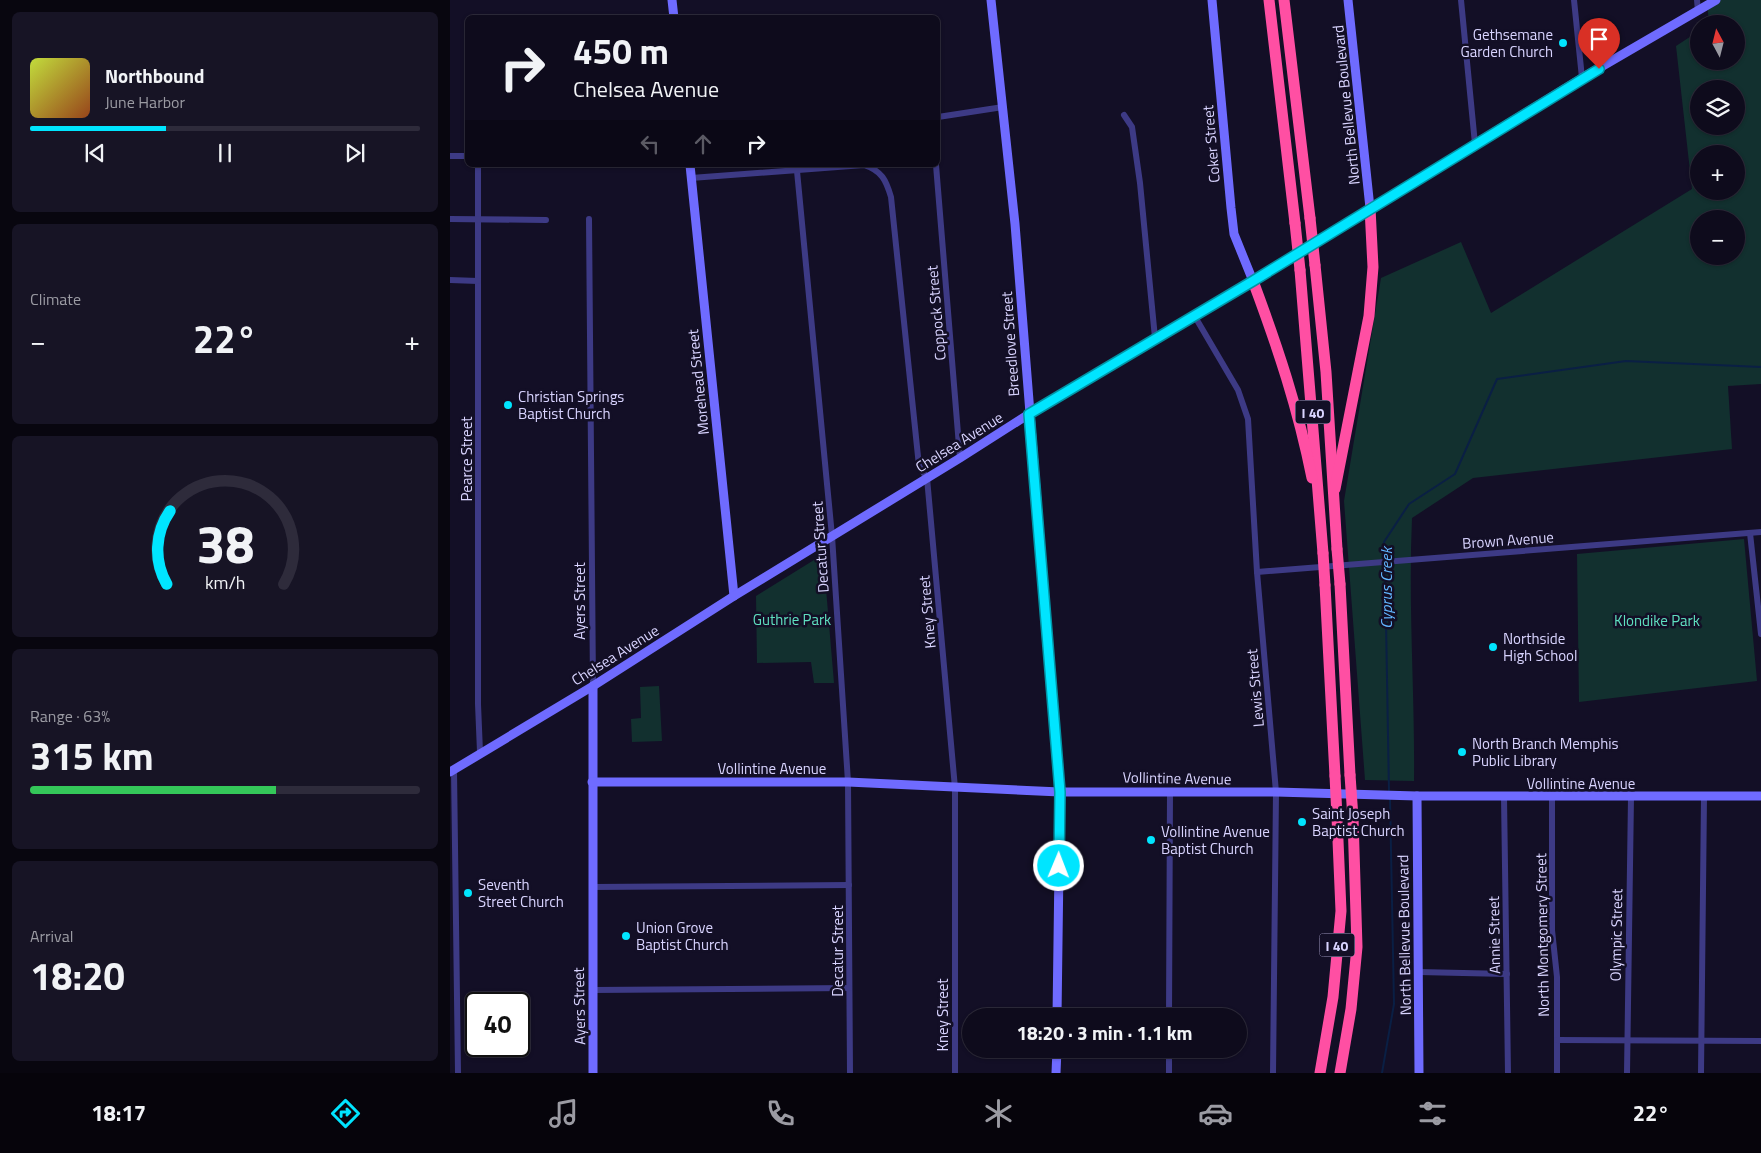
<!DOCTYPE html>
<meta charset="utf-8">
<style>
body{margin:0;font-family:"Titillium Web",sans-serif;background:#171425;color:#f1f3f6;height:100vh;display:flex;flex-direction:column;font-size:19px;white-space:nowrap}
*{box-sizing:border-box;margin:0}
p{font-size:16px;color:#9b9ba3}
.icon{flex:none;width:28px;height:28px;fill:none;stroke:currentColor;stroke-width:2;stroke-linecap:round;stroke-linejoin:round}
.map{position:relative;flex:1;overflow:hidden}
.drawer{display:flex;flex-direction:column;gap:12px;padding:12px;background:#08060f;width:450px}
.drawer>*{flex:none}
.top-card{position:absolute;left:15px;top:15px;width:475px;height:152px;border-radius:8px;box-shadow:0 1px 4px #0004,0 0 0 1px #2e2b3b;background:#0e0b1c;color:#f1f3f6;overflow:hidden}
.needle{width:32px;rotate:353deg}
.tools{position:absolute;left:1240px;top:15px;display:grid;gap:10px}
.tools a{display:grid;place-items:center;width:55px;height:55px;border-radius:50%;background:#0e0b1c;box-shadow:0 1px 4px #0004,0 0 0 1px #2e2b3b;font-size:25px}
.speed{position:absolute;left:15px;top:992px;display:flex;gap:10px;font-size:25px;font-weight:700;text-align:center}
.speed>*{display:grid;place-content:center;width:65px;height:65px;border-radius:50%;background:#0e0b1c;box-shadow:0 1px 4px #0004,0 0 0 1px #2e2b3b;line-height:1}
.speed .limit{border:2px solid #111;border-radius:8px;background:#fff;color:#111}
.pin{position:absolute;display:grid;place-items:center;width:42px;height:42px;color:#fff;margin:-51px -21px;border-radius:50% 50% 50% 0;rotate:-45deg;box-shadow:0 0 5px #0007}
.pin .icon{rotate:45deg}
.me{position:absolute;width:55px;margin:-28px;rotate:1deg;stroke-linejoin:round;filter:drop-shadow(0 0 4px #0008)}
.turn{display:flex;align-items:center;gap:18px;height:105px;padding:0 25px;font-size:22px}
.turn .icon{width:65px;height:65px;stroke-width:2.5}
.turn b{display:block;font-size:35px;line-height:42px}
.lanes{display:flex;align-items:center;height:48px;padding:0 25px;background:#0003;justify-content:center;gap:25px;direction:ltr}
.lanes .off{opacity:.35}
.big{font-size:38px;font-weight:700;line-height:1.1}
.drawer .tile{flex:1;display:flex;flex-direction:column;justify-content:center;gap:8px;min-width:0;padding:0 18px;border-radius:8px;background:#171425}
.drawer .dial{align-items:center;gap:0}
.dial svg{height:130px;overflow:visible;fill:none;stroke:#2e2b3b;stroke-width:7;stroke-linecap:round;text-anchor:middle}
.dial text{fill:#f1f3f6;stroke:none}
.song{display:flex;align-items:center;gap:15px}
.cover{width:60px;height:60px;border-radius:8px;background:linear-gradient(135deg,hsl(70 70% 55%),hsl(20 70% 35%))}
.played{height:5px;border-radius:2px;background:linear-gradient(90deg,#00e5ff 35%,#2e2b3b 35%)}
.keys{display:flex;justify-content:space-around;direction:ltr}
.heat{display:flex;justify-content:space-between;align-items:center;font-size:28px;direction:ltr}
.charge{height:8px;border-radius:4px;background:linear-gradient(90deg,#34c759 63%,#2e2b3b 0)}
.trip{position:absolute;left:512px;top:1008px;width:285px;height:50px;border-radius:25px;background:#0e0b1c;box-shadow:0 1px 4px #0004,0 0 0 1px #2e2b3b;font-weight:700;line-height:50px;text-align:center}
.menu{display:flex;height:80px;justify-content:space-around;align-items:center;background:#06040b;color:#9b9ba3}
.menu .icon{width:35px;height:35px}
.menu .selected{color:#00e5ff}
.menu b{font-size:22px;color:#f1f3f6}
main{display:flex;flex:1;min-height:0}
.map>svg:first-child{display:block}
.green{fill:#12302f;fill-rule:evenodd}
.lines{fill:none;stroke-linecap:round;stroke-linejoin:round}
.stream{stroke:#0a1f44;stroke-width:2}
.street{stroke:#3d3a85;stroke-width:6}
.secondary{stroke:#6f6bff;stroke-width:9}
.highway{stroke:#ff4fa3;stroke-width:11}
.highway-bridge{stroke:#ff4fa3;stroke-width:11}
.route-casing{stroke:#0095a6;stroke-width:12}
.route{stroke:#00e5ff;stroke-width:9}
.poi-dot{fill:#00e5ff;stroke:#130f26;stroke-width:2}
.labels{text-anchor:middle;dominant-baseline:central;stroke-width:5;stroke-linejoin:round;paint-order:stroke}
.shield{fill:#130f26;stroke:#9e99be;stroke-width:1}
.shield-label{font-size:14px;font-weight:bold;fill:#d9d4ff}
.poi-label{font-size:15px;fill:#d9d4ff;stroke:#130f26;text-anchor:start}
.street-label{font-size:15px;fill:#d9d4ff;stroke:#130f26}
.park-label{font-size:15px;fill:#5fe0c0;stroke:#130f26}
.water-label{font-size:16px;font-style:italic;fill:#62b6ff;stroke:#130f26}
</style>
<main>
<section class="drawer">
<div class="tile">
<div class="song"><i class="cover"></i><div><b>Northbound</b><p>June Harbor</p></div></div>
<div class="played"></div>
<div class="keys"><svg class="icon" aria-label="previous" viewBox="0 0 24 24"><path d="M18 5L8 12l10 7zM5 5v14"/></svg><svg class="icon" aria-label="pause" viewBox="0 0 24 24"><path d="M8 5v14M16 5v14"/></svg><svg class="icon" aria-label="next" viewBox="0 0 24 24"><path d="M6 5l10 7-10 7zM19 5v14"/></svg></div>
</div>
<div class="tile"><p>Climate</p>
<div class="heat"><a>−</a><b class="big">22°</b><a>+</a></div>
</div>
<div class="tile dial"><svg viewBox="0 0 100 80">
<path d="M14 69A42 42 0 1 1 86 69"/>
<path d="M14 69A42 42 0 0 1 16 24" stroke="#00e5ff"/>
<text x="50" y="56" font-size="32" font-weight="700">38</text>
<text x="50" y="72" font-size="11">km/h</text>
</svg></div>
<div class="tile"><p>Range · 63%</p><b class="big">315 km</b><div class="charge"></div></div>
<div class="tile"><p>Arrival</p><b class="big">18:20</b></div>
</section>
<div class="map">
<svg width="1311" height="1073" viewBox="0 0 1311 1073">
<rect width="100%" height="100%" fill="#130f26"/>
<g class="green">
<path d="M1257,0H1311V384L1278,386L1282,449L1023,478L962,518C958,606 965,694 964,781L915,780L894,501L931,278L1011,242L1041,313L1242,189L1226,46L1249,31V61H1286V24H1259ZM1249,89H1286V126H1249ZM1249,154H1286V191H1249ZM1249,219H1286V256H1249Z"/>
<polygon points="1294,539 1307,681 1129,702 1127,554"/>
<polygon points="364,560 371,562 374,565 384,683 364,683 361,662 307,663 306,596"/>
<polygon points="209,686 212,741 182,742 181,719 191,718 190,687"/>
</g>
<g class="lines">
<g class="stream">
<polyline points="935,560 934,542 959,504 1005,474 1047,379 1176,361 1311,367"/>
<polyline points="935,564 939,792"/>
<polyline points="932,1073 944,1004 940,799"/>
</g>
<g class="street">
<polyline points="1011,0 1025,144"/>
<polyline points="1124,0 1132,78"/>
<polyline points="1247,0 1248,11"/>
<polyline points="674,115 682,127 690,183 705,338"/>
<polyline points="488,117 553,107"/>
<polyline points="0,156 18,156"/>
<polyline points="28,165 28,704 30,752"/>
<polyline points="486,165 510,458"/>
<polyline points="347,171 382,536 398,782 400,1073"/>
<path d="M241,178L414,165C432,171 436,180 441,197L469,466L477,478L505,788V1073"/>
<polyline points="0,219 96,220"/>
<polyline points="139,219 143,686"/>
<polyline points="0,280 28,281"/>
<polyline points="744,315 788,390 798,419 807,572 826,792 823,1073"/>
<polyline points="1300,533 1311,634"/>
<polyline points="807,572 1311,532"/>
<polyline points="4,770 8,1073"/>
<polyline points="1102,796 1102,930 1107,977 1107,1073"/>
<polyline points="1054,797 1058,1073"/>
<polyline points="142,887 399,885"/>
<polyline points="969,972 1057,974"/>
<polyline points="143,990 399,988"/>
<polyline points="719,1016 720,791"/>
<polyline points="1107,1040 1311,1041"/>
<polyline points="719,1073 719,1049"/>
<polyline points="1177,1073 1181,797"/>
<polyline points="1251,1073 1254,797"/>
</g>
<g class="secondary">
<polyline points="222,0 224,18"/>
<polyline points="541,0 565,224 610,792 607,1016"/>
<polyline points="762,0 781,208 784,234 803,281"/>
<polyline points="898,0 920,208"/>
<polyline points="240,165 284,596"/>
<polyline points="143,686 143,1073"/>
<polyline points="0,772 143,686 284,596 510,458 579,414 803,281 1132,78 1266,0"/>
<polyline points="142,782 398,782 610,792 826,792 967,796 1311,796"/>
<polyline points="967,796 969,1073"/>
<polyline points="606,1073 607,1049"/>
</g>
<g class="highway">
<polyline points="819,0 845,223"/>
<polyline points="834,0 860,218"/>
<polyline points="865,265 876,372 887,549"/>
<polyline points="850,270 873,553"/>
<path d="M803,281C828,348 848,408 862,478"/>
<polyline points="885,489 919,316 923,267 920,208"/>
<polyline points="890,584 900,775"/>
<polyline points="875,585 885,776"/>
<polyline points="870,1073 883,997 891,911 887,817"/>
<polyline points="890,1073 901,1009 907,947 903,818"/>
</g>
<g class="highway-bridge">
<polyline points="860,218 865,265"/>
<polyline points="845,223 850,270"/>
<polyline points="887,549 890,584"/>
<polyline points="873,553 875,585"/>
<polyline points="900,775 903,818"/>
<polyline points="885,776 887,817"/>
</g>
</g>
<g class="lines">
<defs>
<polyline id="route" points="609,866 610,792 579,414 803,281 1149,69"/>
</defs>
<use href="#route" class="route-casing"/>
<use href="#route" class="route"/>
</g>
<g class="poi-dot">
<circle cx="1113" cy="43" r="5"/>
<circle cx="58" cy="405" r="5"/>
<circle cx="1043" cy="647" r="5"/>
<circle cx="1012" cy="752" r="5"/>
<circle cx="852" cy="822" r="5"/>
<circle cx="701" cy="840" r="5"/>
<circle cx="18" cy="893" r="5"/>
<circle cx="176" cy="936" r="5"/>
</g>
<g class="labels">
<g class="shield">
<rect x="845.5" y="400.5" width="35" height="23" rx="4"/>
<rect x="869.5" y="933.5" width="35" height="23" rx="4"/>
</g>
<g class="shield-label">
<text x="863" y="412">I 40</text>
<text x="887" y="945">I 40</text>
</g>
<g class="poi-label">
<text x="1103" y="34" text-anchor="end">Gethsemane<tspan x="1103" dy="17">Garden Church</tspan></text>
<text x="68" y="396">Christian Springs<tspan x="68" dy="17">Baptist Church</tspan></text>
<text x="1053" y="638">Northside<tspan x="1053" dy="17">High School</tspan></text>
<text x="1022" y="743">North Branch Memphis<tspan x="1022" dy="17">Public Library</tspan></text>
<text x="862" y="813">Saint Joseph<tspan x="862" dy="17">Baptist Church</tspan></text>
<text x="711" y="831">Vollintine Avenue<tspan x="711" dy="17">Baptist Church</tspan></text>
<text x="28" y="884">Seventh<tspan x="28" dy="17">Street Church</tspan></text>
<text x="186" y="927">Union Grove<tspan x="186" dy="17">Baptist Church</tspan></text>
</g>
<g class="street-label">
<text transform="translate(896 105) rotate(-96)">North Bellevue Boulevard</text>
<text transform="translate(761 144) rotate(-95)">Coker Street</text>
<text transform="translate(486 313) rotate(-95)">Coppock Street</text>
<text transform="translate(560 344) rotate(-94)">Breedlove Street</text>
<text transform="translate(248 382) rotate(-96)">Morehead Street</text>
<text transform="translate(509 442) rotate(-32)">Chelsea Avenue</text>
<text transform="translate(16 459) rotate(-90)">Pearce Street</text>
<text transform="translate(1058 540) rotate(-4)">Brown Avenue</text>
<text transform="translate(370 547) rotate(-94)">Decatur Street</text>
<text transform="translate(129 601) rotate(-90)">Ayers Street</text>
<text transform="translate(477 612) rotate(-95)">Kney Street</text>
<text transform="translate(165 655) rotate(-32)">Chelsea Avenue</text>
<text transform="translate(805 688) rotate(-95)">Lewis Street</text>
<text x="322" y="768">Vollintine Avenue</text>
<text transform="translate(727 778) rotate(1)">Vollintine Avenue</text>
<text x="1131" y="783">Vollintine Avenue</text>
<text transform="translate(954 935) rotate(-91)">North Bellevue Boulevard</text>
<text transform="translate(1044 935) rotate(-91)">Annie Street</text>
<text transform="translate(1092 935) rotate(-91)">North Montgomery Street</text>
<text transform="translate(1166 935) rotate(-89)">Olympic Street</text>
<text transform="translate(387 951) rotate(-90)">Decatur Street</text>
<text transform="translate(129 1006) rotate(-91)">Ayers Street</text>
<text transform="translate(492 1015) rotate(-90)">Kney Street</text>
</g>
<g class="park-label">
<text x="342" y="619">Guthrie Park</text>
<text x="1207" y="620">Klondike Park</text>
</g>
<g class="water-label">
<text transform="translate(936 588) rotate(-90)">Cyprus Creek</text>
</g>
</g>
</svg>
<div class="tools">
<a><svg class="needle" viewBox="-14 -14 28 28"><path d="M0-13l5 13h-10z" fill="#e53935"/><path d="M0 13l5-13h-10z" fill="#9b9ba3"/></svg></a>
<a><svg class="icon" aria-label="layers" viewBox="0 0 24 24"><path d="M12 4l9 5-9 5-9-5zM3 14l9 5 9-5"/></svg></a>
<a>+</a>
<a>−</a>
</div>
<div class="speed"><div class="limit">40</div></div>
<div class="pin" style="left:1149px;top:69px;background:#d93025"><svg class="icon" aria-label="arrive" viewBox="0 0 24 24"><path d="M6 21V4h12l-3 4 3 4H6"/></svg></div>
<svg class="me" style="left:609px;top:866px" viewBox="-20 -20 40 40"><circle r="17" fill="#00e5ff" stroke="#fff" stroke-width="3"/><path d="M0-11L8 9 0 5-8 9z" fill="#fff"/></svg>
<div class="trip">18:20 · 3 min · 1.1 km</div>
<div class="top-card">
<div class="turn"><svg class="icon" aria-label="right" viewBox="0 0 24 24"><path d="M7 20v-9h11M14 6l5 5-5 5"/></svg><div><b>450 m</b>Chelsea Avenue</div></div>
<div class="lanes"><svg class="icon off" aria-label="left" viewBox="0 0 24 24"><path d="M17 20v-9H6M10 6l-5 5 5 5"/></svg><svg class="icon off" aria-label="ahead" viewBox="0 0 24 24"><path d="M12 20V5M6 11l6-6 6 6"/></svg><svg class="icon" aria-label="right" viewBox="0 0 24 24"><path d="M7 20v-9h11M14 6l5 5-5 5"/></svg></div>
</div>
</div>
</main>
<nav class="menu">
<b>18:17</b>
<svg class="icon selected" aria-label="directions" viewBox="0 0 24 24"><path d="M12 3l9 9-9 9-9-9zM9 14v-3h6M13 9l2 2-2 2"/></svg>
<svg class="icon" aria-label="music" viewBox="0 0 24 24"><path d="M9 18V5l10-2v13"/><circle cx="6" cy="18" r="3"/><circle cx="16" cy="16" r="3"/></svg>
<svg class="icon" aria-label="phone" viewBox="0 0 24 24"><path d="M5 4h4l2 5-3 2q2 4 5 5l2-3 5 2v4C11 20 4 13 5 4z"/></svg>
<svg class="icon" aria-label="climate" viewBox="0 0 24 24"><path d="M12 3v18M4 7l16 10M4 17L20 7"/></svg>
<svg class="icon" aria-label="car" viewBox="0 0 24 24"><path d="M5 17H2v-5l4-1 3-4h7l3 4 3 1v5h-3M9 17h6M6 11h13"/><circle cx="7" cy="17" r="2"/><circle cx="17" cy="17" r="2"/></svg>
<svg class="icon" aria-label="filters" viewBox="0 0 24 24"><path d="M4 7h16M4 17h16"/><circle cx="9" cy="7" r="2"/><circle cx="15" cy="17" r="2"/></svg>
<b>22°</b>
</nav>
